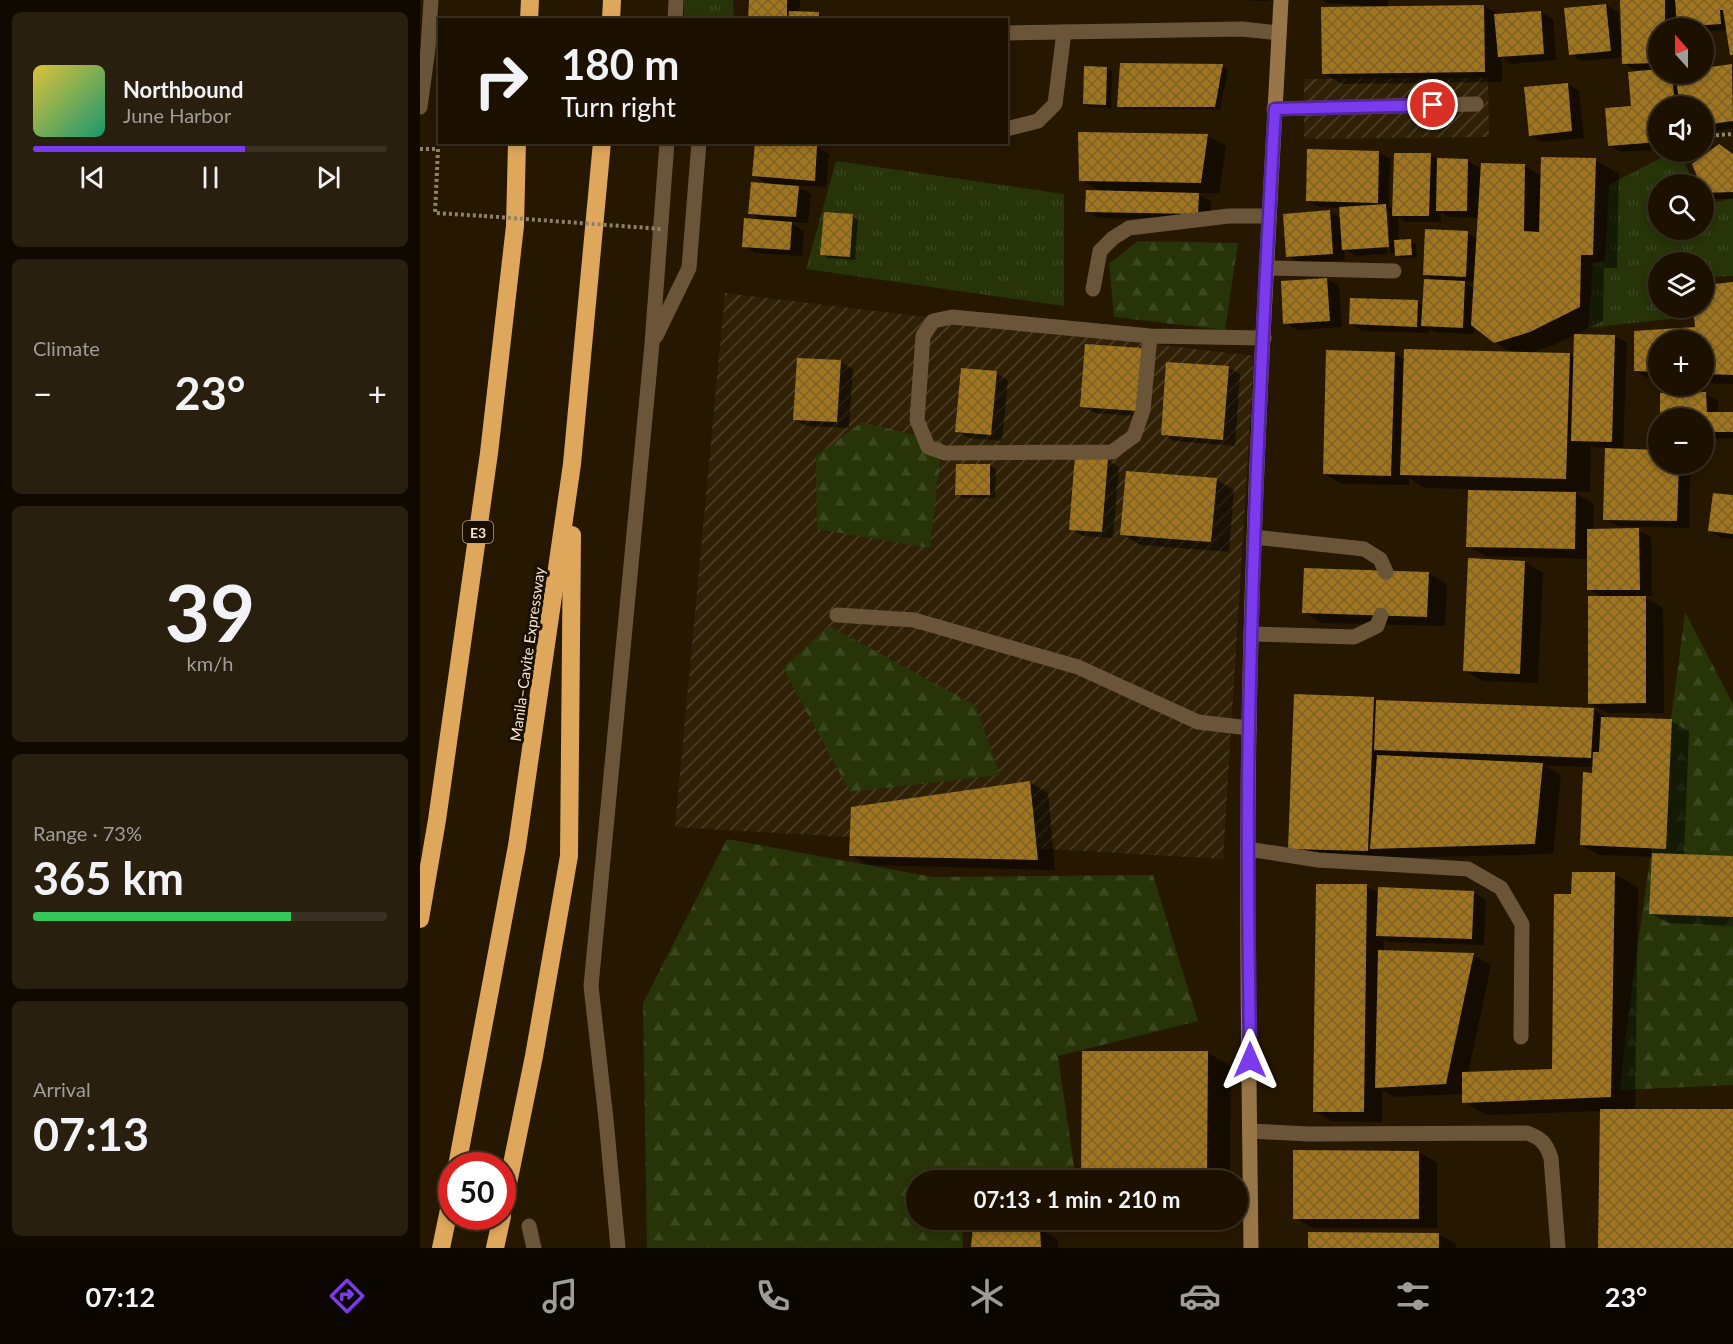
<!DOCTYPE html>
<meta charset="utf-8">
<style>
body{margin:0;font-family:Lato,sans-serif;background:#291f0f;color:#f1f3f6;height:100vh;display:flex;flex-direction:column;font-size:22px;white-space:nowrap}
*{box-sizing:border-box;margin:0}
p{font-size:20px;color:#a09d99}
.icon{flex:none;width:33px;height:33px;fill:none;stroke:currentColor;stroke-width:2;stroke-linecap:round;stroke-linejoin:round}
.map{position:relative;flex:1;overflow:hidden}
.drawer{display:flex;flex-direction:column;gap:12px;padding:12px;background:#0f0900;width:420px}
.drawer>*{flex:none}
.top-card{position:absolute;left:18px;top:18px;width:570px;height:126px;border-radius:0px;box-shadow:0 3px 9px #0003,0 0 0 2px #3a3122;background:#1c1100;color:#f1f3f6;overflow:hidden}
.needle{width:39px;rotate:339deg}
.buttons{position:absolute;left:1228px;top:18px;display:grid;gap:12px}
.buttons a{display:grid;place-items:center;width:66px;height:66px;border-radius:50%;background:#1c1100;box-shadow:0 3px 9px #0003,0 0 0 2px #3a3122;font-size:30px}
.speed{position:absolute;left:18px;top:1152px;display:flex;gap:12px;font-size:30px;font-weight:700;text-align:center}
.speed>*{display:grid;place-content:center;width:78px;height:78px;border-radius:50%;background:#1c1100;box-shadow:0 3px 9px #0003,0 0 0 2px #3a3122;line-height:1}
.speed .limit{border:9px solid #d22;background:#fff;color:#111}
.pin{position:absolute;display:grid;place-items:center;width:51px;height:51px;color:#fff;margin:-26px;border:3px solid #fff;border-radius:50%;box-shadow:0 2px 6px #0007}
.me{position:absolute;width:66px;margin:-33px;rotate:0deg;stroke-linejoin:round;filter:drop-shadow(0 0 4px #0008)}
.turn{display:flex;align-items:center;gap:21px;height:126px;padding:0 24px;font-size:27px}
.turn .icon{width:78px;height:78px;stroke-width:2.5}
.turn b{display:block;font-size:42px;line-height:51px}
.big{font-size:45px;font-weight:700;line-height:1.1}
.drawer .tile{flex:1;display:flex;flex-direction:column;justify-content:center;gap:9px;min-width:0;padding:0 21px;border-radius:9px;background:#291f0f}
.drawer .dial{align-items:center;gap:0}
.dial b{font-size:78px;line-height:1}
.song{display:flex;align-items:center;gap:18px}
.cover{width:72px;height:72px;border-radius:9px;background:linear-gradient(135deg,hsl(50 70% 55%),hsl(160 70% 35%))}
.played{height:6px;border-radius:3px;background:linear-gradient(90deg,#7c3aed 60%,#3a3122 60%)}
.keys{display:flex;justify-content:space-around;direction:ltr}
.heat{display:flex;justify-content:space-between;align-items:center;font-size:33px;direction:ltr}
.charge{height:9px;border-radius:4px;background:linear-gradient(90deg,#34c759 73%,#3a3122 0)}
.trip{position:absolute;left:486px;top:1170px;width:342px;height:60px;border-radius:30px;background:#1c1100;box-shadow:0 3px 9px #0003,0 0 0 2px #3a3122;font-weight:700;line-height:60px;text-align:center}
.tab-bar{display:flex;height:96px;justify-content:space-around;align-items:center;background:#0b0700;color:#a09d99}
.tab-bar .icon{width:42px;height:42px}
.tab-bar .on{color:#7c3aed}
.tab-bar b{font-size:27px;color:#f1f3f6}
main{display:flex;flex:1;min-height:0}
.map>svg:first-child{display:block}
.industrial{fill:url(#industrial-furrows)}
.grass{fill:url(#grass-tufts)}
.forest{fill:url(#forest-firs)}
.shadow{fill:#0007;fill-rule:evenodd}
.building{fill:url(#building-cross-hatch)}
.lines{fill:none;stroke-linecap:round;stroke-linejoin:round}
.path{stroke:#8e826e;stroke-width:4;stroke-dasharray:3 3;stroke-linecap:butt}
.service{stroke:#6b5539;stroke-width:15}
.minor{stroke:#6b5539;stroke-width:15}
.secondary{stroke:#997648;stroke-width:15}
.motorway{stroke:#dea75c;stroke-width:18}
.path-bridge{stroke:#8e826e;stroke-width:4;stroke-dasharray:3 3;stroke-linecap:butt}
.route-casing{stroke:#51269a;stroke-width:15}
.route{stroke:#7c3aed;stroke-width:10}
.labels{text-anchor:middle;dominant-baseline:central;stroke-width:6;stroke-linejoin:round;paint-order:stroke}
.shield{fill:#1b0f00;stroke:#b0a695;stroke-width:1.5}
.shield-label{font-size:14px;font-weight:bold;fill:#f0e6d5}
.street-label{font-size:15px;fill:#f0e6d5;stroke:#1b0f00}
</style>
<main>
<section class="drawer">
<div class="tile">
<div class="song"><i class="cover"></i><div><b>Northbound</b><p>June Harbor</p></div></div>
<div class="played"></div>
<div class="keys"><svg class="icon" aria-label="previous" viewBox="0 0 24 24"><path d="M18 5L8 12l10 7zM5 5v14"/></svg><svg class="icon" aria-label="pause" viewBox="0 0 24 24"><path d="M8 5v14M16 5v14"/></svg><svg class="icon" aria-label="next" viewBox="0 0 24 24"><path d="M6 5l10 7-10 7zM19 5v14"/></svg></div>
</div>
<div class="tile"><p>Climate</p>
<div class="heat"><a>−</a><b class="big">23°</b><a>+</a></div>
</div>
<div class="tile dial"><b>39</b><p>km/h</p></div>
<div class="tile"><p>Range · 73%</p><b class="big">365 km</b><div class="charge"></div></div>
<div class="tile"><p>Arrival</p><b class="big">07:13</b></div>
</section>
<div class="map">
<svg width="1313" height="1248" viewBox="0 0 1313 1248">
<defs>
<pattern id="industrial-furrows" width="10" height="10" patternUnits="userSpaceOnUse" patternTransform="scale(1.5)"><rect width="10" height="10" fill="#302106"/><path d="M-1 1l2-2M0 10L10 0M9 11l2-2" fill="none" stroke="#4e4129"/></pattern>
<pattern id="grass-tufts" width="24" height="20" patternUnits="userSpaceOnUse" patternTransform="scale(1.5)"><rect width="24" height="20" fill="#263408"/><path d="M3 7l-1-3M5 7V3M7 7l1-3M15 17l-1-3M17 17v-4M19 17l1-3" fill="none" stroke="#3b481f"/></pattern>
<pattern id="forest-firs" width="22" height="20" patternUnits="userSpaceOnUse" patternTransform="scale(1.5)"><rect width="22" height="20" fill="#263408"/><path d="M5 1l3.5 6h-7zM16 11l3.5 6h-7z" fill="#3b481f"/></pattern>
<pattern id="building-cross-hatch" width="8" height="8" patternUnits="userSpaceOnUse" patternTransform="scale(1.5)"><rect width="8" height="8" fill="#a0751d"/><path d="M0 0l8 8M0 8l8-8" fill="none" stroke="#7d622b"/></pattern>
</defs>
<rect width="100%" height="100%" fill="#261700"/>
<g class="industrial">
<polygon points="1068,78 1069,137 884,139 884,79"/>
<polygon points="305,293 834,356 803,859 255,827"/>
</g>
<g class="grass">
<polygon points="264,0 313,0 314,19 264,19"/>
<polygon points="1252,152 1260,152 1274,184 1239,184 1239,230 1284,230 1284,205 1313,198 1313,276 1284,277 1284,262 1239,262 1239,308 1264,308 1266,317 1168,328 1173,263 1185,261 1189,185"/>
<polygon points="416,161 644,194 644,306 386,269"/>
</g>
<g class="forest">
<polygon points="718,241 818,243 805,330 694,317 689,264"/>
<polygon points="442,422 522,442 510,548 397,529 396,456"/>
<path d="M1265,612L1313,704V1085L1200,1090C1216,930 1246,772 1265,612Z"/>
<polygon points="409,626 555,705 580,775 430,792 363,668"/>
<polygon points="307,839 513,877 733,875 778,1021 638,1056 656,1180 496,1180 496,1220 542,1220 543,1248 227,1248 223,1003"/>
</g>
<g class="shadow">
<polygon points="330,0 380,0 379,13 399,14 404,17 404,20 330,20"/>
<polygon points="820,0 849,0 849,1"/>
<polygon points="902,0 968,0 968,7 1064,6 1080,15 1121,12 1133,19 1136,60 1091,64 1082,58 1082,82 922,84 904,73 941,5 907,3"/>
<polygon points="1202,0 1313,0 1313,55 1311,54 1308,30 1284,32 1284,28 1263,28 1257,25 1257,28 1239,28 1239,74 1284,74 1284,69 1313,66 1313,128 1284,133 1284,106 1239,106 1239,149 1201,152 1189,145 1212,107 1226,69 1215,70 1203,63 1203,57 1162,61 1150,54 1186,5 1198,12 1200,34 1202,33"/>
<polygon points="802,66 808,69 800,109 704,109 699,106"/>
<polygon points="686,68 692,71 691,108 670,107 665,104"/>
<polygon points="1147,84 1159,91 1164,138 1122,142 1110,135"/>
<polygon points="660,133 788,136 806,146 799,193 775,193 791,201 790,220 679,218 666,211 681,192 661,180"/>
<polygon points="369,142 409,142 408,147 394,146 409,154 406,187 374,185 391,194 388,223 369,222 384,231 382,256 336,253 324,246 344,221 330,213 350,185 334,176 374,145"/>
<path d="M958,152L970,159L969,207L974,210L1010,155L1019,160L1048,161L1060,168V175L1105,166L1122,176L1175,160L1199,174L1197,268H1184L1183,321L1134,345L1110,353L1150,354L1155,357L1195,336L1207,343L1203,450L1239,451V464H1270L1269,528L1197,526L1185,519L1187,448L1171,447L1170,492L1152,491L1174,504L1173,530H1219L1231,537L1232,596H1223L1243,608L1244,713H1188L1170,703L1183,598L1169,589L1168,559L1066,556L1048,546L1049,489L1005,488L989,478V485L922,484L904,474L974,354L985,360L1093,353L1075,342L1055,325L1054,334L1015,332L1009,329V333L943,331L931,324L998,302L1004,305L1016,281L1004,274L1048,233L1058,239L1060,218L1029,217L1021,213V222H986L978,217L979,241H990L996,244L997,257L982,258L976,253H970L968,211H965L967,254L936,256L924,249L925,260L880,263L868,256L910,212L922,219L921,208L899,207L887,201ZM1044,282L1056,283L1055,289Z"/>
<polygon points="1313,155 1313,199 1296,199 1284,192 1284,184 1281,184 1273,164"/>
<polygon points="432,216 438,219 435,260 408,258 402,254"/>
<polygon points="907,279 919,286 922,327 877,330 865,323"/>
<polygon points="1313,283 1313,384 1284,383 1284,340 1239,340 1239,381 1234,381 1215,371 1216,332 1276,328 1274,308 1284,308 1284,286"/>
<polygon points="734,357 729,417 674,413 662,406"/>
<polygon points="421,362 433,369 429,428 386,426 374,419"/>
<polygon points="808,367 820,374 815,446 754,441 742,434"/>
<polygon points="576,373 588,380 582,441 548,438 536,431"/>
<polygon points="1286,394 1298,400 1298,414 1313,413 1313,438 1292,439 1293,449 1284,449 1284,418 1242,418 1241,395"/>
<polygon points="687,460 699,467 693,538 663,536 651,529"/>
<polygon points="570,466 576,469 575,498 542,498 537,494"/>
<polygon points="796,479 814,490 809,552 720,545 702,534"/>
<polygon points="1313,496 1313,539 1302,538 1290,531"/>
<polygon points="1105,562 1123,573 1118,683 1063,681 1045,671"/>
<polygon points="1008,573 1027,584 1025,626 902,623 884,612"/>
<polygon points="954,699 959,701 1173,709 1189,719 1251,721 1269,731 1264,856 1313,857 1313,926 1248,923 1230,913 1233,857 1180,855 1162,845 1174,767 1125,766 1141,775 1133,854 970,858 966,856 966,861 887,858 869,848"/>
<polygon points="610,782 628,793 635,870 449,865 431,855"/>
<polygon points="1195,874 1218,888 1215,1111 1313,1248 1179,1248 1182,1111 1067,1115 1044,1102 1043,1094 975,1097 962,1090 962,1122 912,1121 894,1111 946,886 959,893 1054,893 1066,900 1064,945 969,942 964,939 964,951 1053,955 1071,965 1048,1074 1133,1070 1153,896"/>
<polygon points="664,1052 788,1053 811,1066 810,1180 662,1180"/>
<polygon points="999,1152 1017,1163 1017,1228 893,1228 875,1218"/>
<polygon points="620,1229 638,1240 638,1248 555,1248 553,1246"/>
<polygon points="1018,1234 1036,1244 1036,1248 890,1248"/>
</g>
<g class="building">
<polygon points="329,0 367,0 367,20 328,20"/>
<polygon points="1200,0 1245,0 1245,28 1239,28 1239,63 1202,64"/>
<polygon points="1255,0 1313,0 1313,55 1310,55 1303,10 1300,10 1301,24 1257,27"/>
<polygon points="1186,4 1191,51 1149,55 1144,8"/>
<polygon points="1064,5 1065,72 902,74 901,7"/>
<polygon points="369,11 399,12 399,20 368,20"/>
<polygon points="1121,11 1124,54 1078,57 1074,14"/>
<polygon points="700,63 803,64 795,107 697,107"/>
<polygon points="1312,64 1313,121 1284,125 1284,106 1260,106 1255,74 1284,74 1284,68"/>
<polygon points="664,66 687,67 686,105 663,104"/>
<polygon points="1239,69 1239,74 1252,74 1255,106 1239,106 1239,142 1188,146 1185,108 1211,106 1208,72"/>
<polygon points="1148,83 1152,131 1109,136 1104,87"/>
<polygon points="658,132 788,134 781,183 659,181"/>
<polygon points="335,142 397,146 395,181 332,176"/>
<polygon points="1299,144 1313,154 1313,192 1284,193 1284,184 1280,184 1272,164"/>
<polygon points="887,149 959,151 958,203 886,201"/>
<polygon points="974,153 1011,153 1009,216 972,216"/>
<polygon points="1121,157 1176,158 1173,255 1161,255 1160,307 1110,332 1074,343 1051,325 1061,163 1105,164 1104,231 1119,232"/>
<polygon points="1017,158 1048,159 1047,211 1016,211"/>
<polygon points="331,182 379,186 376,217 328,214"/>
<polygon points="666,190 779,193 778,214 665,212"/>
<polygon points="966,204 969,247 922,250 919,207"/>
<polygon points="910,210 913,254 866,257 863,214"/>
<polygon points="404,212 433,214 430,257 400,255"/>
<polygon points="324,218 372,222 370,250 322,247"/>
<polygon points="1005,229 1048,231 1046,277 1003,275"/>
<polygon points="991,239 992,255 975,256 974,240"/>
<polygon points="907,278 910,321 863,324 861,281"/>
<polygon points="1004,279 1045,281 1043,328 1001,326"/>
<polygon points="1313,282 1313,375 1284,374 1284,340 1239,340 1239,372 1214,371 1214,331 1275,327 1273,308 1284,308 1284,285"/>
<polygon points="930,298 998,300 997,327 929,324"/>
<polygon points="1154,334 1195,335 1192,442 1151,441"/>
<polygon points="665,344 722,348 717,411 660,407"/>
<polygon points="984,349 1150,353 1146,479 980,475"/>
<polygon points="906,350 975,352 971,476 903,474"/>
<polygon points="377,358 421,360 417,422 373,420"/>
<polygon points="746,362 809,366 803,440 741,435"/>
<polygon points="541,368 577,371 571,435 535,432"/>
<polygon points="1286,392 1287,412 1313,412 1313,432 1284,432 1284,418 1240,418 1240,393"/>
<polygon points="1185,448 1239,450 1239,464 1259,464 1257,521 1183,520"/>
<polygon points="655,456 688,459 682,532 649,530"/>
<polygon points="536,464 570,464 570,495 535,495"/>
<polygon points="706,471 797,478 791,542 700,535"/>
<polygon points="1048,490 1156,492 1155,549 1046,547"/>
<polygon points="1293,493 1313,495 1313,534 1288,531"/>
<polygon points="1219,528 1220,590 1167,590 1167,529"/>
<polygon points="1048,558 1105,561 1100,674 1043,671"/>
<polygon points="884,568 1009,572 1007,617 882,613"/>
<polygon points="1168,596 1226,596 1226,703 1168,704"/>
<polygon points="874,694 954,697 948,851 868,849"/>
<polygon points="956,700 1174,708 1171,758 954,750"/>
<polygon points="1181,717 1252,719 1246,849 1160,845 1163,772 1172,773 1173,752 1179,752"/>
<polygon points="957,755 1123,763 1115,844 950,849"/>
<polygon points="610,781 618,860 429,856 431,807"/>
<polygon points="1232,853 1313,856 1313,917 1229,914"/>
<polygon points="1152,872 1195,872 1191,1097 1042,1103 1042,1072 1132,1069 1134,894 1151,894"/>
<polygon points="896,884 947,884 944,1112 893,1112"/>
<polygon points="958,887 1054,891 1052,939 956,936"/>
<polygon points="958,950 1054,953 1026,1084 955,1088"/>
<polygon points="662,1051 788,1051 787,1180 661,1180"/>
<polygon points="1180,1109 1313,1109 1313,1248 1178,1248"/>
<polygon points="873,1150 999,1151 999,1219 873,1219"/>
<polygon points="553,1227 620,1228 621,1247 551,1247"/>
<polygon points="888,1232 1019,1233 1019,1248 888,1248"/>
</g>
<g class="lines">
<g class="path">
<polyline points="1284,136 1313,134"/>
<polyline points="0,149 18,149 15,213 64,216"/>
</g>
<g class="service">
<polyline points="586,33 822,29 859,33"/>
<polyline points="854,109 1056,104"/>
<polyline points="586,129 618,121 635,104 644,32"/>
<polyline points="846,268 974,271"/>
<polyline points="673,289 680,251 693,238 709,228 809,216 849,216"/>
<polyline points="730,336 723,410 714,436 692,452 525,453 508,447 497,420 503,336 513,321 532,317 730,336 844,338"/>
<polyline points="834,537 944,549 960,559 966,572"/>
<polyline points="417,615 494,620 658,667 778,722 829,728"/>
<polyline points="831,634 934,637 957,626 961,615"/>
<polyline points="828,849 898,860 1048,869 1081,888 1102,924 1101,1037"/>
<path d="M830,1131L889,1134L1107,1133C1121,1138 1126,1143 1131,1158L1138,1248"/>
<polyline points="109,1226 114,1248"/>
</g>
<g class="minor">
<polyline points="255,20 256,0"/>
<polyline points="0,107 8,49 11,0"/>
<polyline points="236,336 269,268 279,142"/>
<polyline points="198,1248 186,1119 171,986 232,344 247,142"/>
</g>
<path class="secondary" d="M831,1248C829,1075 826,901 829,727C833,485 848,242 861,0"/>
<g class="motorway">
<polyline points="109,20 110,0"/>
<polyline points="191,20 192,0"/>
<polyline points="0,919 17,820 69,453 95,226 97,142"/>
<polyline points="37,1166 97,846 152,464 182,142"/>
<polyline points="82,1213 114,1056 149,856 152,535"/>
<polyline points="21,1248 32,1195"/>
<polyline points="75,1248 82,1216"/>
</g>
<polyline class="path-bridge" points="64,216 242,229"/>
</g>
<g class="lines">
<defs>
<path id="route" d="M830,1060C829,949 826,837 829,726C833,520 843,314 855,109L1013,105"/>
</defs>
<use href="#route" class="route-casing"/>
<use href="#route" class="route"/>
</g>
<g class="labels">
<rect class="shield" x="43" y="521" width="30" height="22" rx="4.5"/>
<g class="shield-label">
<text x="58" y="532">E3</text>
</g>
<g class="street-label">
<text transform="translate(107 654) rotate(-82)">Manila–Cavite Expressway</text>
</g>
</g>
</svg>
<div class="buttons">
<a><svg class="needle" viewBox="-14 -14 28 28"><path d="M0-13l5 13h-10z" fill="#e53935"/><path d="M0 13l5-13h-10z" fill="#a09d99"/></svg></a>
<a><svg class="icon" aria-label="sound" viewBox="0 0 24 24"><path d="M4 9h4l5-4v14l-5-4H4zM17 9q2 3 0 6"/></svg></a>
<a><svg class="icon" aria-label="search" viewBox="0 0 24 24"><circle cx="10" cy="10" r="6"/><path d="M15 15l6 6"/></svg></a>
<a><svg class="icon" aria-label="layers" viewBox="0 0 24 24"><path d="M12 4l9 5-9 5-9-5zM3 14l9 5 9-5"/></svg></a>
<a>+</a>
<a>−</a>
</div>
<div class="speed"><div class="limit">50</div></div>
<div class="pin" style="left:1013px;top:105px;background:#d93025"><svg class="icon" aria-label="arrive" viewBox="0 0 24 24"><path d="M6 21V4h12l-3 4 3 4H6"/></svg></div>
<svg class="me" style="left:830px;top:1060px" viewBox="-20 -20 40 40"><path d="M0-17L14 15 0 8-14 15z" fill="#7c3aed" stroke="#fff" stroke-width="4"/></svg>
<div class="trip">07:13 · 1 min · 210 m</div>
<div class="top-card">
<div class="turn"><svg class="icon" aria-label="right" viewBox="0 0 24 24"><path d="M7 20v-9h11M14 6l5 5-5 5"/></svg><div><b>180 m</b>Turn right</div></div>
</div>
</div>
</main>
<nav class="tab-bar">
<b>07:12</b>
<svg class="icon on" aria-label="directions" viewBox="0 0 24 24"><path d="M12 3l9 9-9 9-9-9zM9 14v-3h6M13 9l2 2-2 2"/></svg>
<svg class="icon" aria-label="music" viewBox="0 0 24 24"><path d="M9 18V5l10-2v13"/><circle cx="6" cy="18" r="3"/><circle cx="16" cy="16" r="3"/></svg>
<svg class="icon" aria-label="phone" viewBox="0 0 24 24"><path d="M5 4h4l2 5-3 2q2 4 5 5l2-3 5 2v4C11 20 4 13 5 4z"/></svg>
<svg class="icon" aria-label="climate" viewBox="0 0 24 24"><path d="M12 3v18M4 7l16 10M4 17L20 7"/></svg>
<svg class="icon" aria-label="car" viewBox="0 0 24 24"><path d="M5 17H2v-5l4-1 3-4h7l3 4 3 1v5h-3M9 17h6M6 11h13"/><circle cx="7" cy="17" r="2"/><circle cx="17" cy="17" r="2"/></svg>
<svg class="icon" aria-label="filters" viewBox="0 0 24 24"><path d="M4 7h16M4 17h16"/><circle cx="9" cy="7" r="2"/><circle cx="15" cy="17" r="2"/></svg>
<b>23°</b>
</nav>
